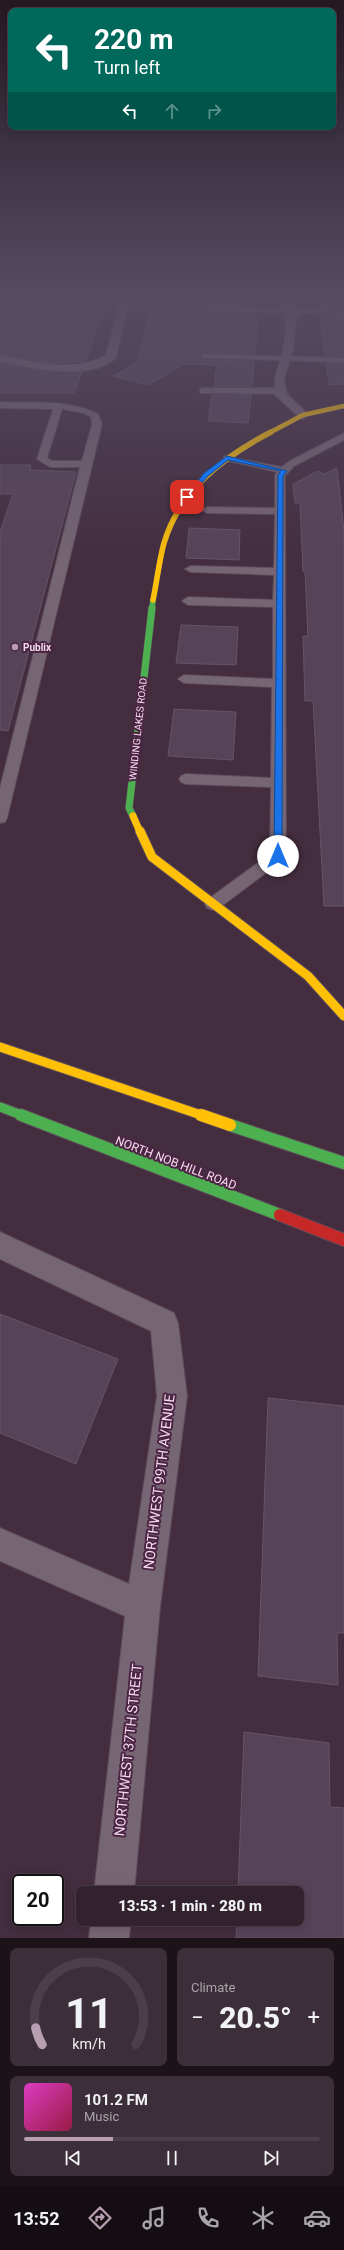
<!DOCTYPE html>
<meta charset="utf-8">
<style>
body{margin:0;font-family:Roboto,sans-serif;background:#3d2f3a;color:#f1f3f6;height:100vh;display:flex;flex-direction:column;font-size:15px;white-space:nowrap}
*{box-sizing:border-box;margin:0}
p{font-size:13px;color:#a8a4aa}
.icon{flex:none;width:22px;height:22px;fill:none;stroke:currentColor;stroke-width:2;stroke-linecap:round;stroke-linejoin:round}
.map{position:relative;height:1938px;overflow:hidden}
.details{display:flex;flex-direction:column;gap:10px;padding:10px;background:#1c1319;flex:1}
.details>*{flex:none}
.hud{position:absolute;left:8px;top:8px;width:328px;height:122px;border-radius:8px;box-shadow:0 2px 10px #0003,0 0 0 1px #4d3f4a;background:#00695c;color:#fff;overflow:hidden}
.speed{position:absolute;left:12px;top:1874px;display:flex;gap:8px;font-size:20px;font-weight:700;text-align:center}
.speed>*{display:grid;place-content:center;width:52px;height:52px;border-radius:50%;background:#32222e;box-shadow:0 2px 10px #0003,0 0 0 1px #4d3f4a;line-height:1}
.speed .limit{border:2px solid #111;border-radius:6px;background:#fff;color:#111}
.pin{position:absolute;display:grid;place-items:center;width:34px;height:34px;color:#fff;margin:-17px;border-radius:8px;box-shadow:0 2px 6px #0006}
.me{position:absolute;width:44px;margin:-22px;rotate:0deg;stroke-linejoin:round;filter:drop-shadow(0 0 3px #0008)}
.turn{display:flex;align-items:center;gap:14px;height:84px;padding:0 20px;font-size:18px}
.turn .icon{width:52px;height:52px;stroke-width:2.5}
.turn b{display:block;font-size:28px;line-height:34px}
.lanes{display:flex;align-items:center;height:38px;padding:0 20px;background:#0003;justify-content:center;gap:20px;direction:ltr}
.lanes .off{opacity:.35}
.big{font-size:30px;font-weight:800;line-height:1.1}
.details .widget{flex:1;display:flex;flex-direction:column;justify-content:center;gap:6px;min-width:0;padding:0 14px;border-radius:8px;background:#3d2f3a}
.details .dial{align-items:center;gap:0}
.dial svg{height:104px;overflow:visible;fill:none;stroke:#4d3f4a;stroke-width:7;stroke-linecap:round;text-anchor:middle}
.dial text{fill:#f1f3f6;stroke:none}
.song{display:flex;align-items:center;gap:12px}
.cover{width:48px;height:48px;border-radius:6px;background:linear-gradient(135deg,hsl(310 70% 55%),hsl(340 70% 35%))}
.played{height:4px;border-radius:2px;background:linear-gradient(90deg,#b79eb0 30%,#4d3f4a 30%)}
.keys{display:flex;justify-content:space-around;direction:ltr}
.heat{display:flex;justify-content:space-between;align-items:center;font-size:22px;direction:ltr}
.details .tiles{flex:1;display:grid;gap:10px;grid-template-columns:1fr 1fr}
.widget:last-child{grid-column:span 2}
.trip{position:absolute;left:76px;top:1886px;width:228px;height:40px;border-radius:8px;background:#32222e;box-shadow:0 2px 10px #0003,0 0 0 1px #4d3f4a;font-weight:800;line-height:40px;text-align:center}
.tab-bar{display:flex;height:64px;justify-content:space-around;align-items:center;background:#140e12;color:#a8a4aa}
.tab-bar .icon{width:28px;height:28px}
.tab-bar .on{color:#b79eb0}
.tab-bar b{font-size:18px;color:#f1f3f6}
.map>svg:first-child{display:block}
.building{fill:#574358;stroke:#655564}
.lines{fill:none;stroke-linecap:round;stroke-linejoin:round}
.lane-casing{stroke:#5d4a59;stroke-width:2}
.street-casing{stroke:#5d4a59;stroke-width:2}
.fast-far3-casing{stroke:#5d4a59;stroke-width:6}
.fast-far2-casing{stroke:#5d4a59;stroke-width:8}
.fast-far1-casing{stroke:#5d4a59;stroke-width:11}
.fast-casing{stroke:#5d4a59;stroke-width:14}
.slow-far4-casing{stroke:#5d4a59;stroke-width:5.5}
.slow-far3-casing{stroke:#5d4a59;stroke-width:6}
.slow-far2-casing{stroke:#5d4a59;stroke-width:8}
.slow-far1-casing{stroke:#5d4a59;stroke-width:11}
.slow-casing{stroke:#5d4a59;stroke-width:14}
.jam-casing{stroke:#5d4a59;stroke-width:14}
.lane{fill:#766673;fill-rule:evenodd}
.street{fill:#766673;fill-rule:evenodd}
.fast-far3{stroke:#4caf50;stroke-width:5.5}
.fast-far2{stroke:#4caf50;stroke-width:7}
.fast-far1{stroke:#4caf50;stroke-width:9}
.fast{stroke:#4caf50;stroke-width:12}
.slow-far4{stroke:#ffc107;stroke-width:4.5}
.slow-far3{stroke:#ffc107;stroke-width:5.5}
.slow-far2{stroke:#ffc107;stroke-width:7}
.slow-far1{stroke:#ffc107;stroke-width:9}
.slow{stroke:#ffc107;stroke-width:12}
.jam{stroke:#c62828;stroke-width:12}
.route{fill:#1a73e8;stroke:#114b97}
.poi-dot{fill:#b79eb0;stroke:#4b2543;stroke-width:1.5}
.labels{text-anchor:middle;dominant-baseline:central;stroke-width:4;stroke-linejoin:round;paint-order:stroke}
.far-poi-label{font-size:10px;font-weight:bold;fill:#f5dbee;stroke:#4b2543;text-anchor:start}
.far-street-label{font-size:10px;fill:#f5dbee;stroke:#4b2543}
.street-label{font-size:12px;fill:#f5dbee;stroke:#4b2543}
.near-street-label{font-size:14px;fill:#f5dbee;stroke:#4b2543}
</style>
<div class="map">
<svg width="344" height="1938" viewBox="0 0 344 1938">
<rect width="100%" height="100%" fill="#432d3e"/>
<g class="building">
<polygon points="32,295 102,295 101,297"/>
<polygon points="154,295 256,295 255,307 208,307 210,312 254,313 254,319 258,319 255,354 200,354 202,360 254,361 252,386 214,386 217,365 184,364 148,385 113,376 137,363"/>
<polygon points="317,295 344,295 344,308 319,308"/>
<polygon points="6,303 97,306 95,310 104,310 86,361 55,363 0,355 0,312"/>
<polygon points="320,315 344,315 344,356 325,356"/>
<polygon points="0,363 43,371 82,372 74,393 0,393"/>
<polygon points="326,363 344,363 344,384 329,385"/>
<polygon points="212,395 251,395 248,423 208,421"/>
<polygon points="0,465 31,465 30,470 76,472 8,731 0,730 0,532 13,494 0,494"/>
<polygon points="337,468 344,531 344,906 324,906 313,701 305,701 303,636 308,636 305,572 303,571 300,503 295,503 293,484 318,471 325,474"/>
<polygon points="189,528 240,530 239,560 186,558"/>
<polygon points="181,625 238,627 236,665 176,663"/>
<polygon points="174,709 236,712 233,760 168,756"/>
<polygon points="0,1314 118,1359 76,1464 0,1433"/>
<polygon points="268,1398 344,1406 344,1633 337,1633 338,1685 258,1676"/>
<polygon points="244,1732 329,1743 330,1807 344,1808 344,1938 236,1938 237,1919 297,1919 297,1893 238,1893"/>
</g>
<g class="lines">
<defs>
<g id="lane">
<polygon points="210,307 344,310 344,314 213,311 210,311"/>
<polygon points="202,354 344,358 344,362 205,358 202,358"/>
<polygon points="203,388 280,388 284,391 280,394 200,393 200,389"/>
<path d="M0,402C32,403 69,399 98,414L102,424L7,818L5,822L0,823V788L80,467H50L37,459L53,409L0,408ZM62,409L83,413L91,417L92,424L82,461H52L47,458Z"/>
<polygon points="344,433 344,440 294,466 285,476 286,856 283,860 219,908 213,910 207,908 205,904 207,900 270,854 271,787 186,784 181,782 179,779 181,776 186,774 271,778 272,687 184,683 178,679 184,675 273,679 273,607 188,605 182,601 188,597 273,600 274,575 191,572 185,569 191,566 274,568 275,514 207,513 202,510 207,507 275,508 275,475 277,472 224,460 224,456 282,467 288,462"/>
</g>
<g id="street">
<path d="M0,295L120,299L122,295H130L116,357C97,382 26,368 0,361V357L3,356C35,362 76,373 106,355L119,305L0,301Z"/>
<path d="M282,295H291L297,314L293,351L284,378L287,394L309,415L303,419L299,417L275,395C273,372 279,370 283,350C287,331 287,314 282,295Z"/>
<polygon points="0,1232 174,1313 178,1323 187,1396 160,1607 134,1893 94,1893 125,1616 0,1561 0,1528 129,1584 157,1396 151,1331 0,1259"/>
<polygon points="91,1919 131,1919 129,1938 89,1938"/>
</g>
<polyline id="fast-far3" points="152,609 153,600"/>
<polyline id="fast-far2" points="133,816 129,808 152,608"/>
<polyline id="fast-far1" points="0,1107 24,1116"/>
<g id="fast">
<polyline points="21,1115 280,1215"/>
<polyline points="230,1125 344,1163"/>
</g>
<polyline id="slow-far4" points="269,433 303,415 344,406"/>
<path id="slow-far3" d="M153,600C157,581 159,561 164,543C180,490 223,457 271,432"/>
<polyline id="slow-far2" points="133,816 140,832"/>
<g id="slow-far1">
<polyline points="140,831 152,857 308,976 344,1016"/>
<polyline points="0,1047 204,1116"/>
</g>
<polyline id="slow" points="201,1115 230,1125"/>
<polyline id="jam" points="280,1215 344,1240"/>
</defs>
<use href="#lane" class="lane-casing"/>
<use href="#street" class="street-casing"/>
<use href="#fast-far3" class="fast-far3-casing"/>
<use href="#fast-far2" class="fast-far2-casing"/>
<use href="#fast-far1" class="fast-far1-casing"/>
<use href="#fast" class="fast-casing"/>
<use href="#slow-far4" class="slow-far4-casing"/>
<use href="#slow-far3" class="slow-far3-casing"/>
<use href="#slow-far2" class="slow-far2-casing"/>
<use href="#slow-far1" class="slow-far1-casing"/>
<use href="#slow" class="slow-casing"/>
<use href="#jam" class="jam-casing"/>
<use href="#lane" class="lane"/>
<use href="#street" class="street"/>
<use href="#fast-far3" class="fast-far3"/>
<use href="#fast-far2" class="fast-far2"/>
<use href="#fast-far1" class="fast-far1"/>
<use href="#fast" class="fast"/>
<use href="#slow-far4" class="slow-far4"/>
<use href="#slow-far3" class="slow-far3"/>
<use href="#slow-far2" class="slow-far2"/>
<use href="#slow-far1" class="slow-far1"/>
<use href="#slow" class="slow"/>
<use href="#jam" class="jam"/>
</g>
<linearGradient id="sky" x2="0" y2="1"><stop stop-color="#251922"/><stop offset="0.52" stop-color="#554c63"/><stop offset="1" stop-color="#554c63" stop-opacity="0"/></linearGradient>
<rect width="344" height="566" fill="url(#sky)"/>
<polygon class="route" points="227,456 287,471 283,476 282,856 278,859 274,856 278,475 281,471 228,460 208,476 189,498 185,498 204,473"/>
<circle class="poi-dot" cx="15" cy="647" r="4"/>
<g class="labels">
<g class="far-poi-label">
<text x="23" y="647">Publix</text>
</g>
<g class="far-street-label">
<text transform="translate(138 729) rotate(-84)">WINDING LAKES ROAD</text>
</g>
<g class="street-label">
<text transform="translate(176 1163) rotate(21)">NORTH NOB HILL ROAD</text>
</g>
<g class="near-street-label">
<text transform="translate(159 1482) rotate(-83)">NORTHWEST 99TH AVENUE</text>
<text transform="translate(128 1750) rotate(-84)">NORTHWEST 37TH STREET</text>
</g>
</g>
</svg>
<div class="speed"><div class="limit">20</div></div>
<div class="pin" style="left:187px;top:497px;background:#d93025"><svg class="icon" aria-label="arrive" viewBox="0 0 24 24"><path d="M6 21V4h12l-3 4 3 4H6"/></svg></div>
<svg class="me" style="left:278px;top:856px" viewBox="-20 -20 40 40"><circle r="19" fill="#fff"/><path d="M0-13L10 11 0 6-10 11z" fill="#1a73e8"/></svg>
<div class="trip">13:53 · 1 min · 280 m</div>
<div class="hud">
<div class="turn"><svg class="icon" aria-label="left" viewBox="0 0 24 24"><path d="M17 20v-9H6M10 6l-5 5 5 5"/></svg><div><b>220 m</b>Turn left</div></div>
<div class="lanes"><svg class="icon" aria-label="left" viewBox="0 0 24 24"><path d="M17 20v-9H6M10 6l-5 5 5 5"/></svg><svg class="icon off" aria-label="ahead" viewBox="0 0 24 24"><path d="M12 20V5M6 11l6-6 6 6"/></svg><svg class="icon off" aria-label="right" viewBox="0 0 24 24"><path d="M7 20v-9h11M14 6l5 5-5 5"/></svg></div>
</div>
</div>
<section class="details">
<div class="tiles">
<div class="widget dial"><svg viewBox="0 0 100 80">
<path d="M14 69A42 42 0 1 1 86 69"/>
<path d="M14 69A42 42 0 0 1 9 56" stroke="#b79eb0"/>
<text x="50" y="56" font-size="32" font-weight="700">11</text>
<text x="50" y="72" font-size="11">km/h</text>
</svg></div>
<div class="widget"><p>Climate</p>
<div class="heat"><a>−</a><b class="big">20.5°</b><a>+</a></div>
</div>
<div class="widget">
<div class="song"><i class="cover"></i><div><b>101.2 FM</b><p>Music</p></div></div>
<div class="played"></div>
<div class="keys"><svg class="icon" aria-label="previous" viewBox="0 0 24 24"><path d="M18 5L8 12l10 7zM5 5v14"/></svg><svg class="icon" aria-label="pause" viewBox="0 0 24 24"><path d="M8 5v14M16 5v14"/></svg><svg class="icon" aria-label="next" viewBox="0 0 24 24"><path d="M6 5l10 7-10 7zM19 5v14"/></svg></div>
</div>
</div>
</section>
<nav class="tab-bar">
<b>13:52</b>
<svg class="icon on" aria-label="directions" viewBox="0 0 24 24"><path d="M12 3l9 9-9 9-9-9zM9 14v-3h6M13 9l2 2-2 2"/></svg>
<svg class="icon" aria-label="music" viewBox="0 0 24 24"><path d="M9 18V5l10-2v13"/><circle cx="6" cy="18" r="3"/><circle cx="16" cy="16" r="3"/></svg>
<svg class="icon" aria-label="phone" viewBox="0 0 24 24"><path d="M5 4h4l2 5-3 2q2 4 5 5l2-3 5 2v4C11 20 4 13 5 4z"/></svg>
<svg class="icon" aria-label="climate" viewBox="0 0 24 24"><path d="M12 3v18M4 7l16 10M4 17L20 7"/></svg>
<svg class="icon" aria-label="car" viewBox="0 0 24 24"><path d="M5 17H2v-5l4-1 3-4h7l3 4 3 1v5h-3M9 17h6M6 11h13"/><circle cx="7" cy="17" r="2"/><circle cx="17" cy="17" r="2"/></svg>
</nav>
